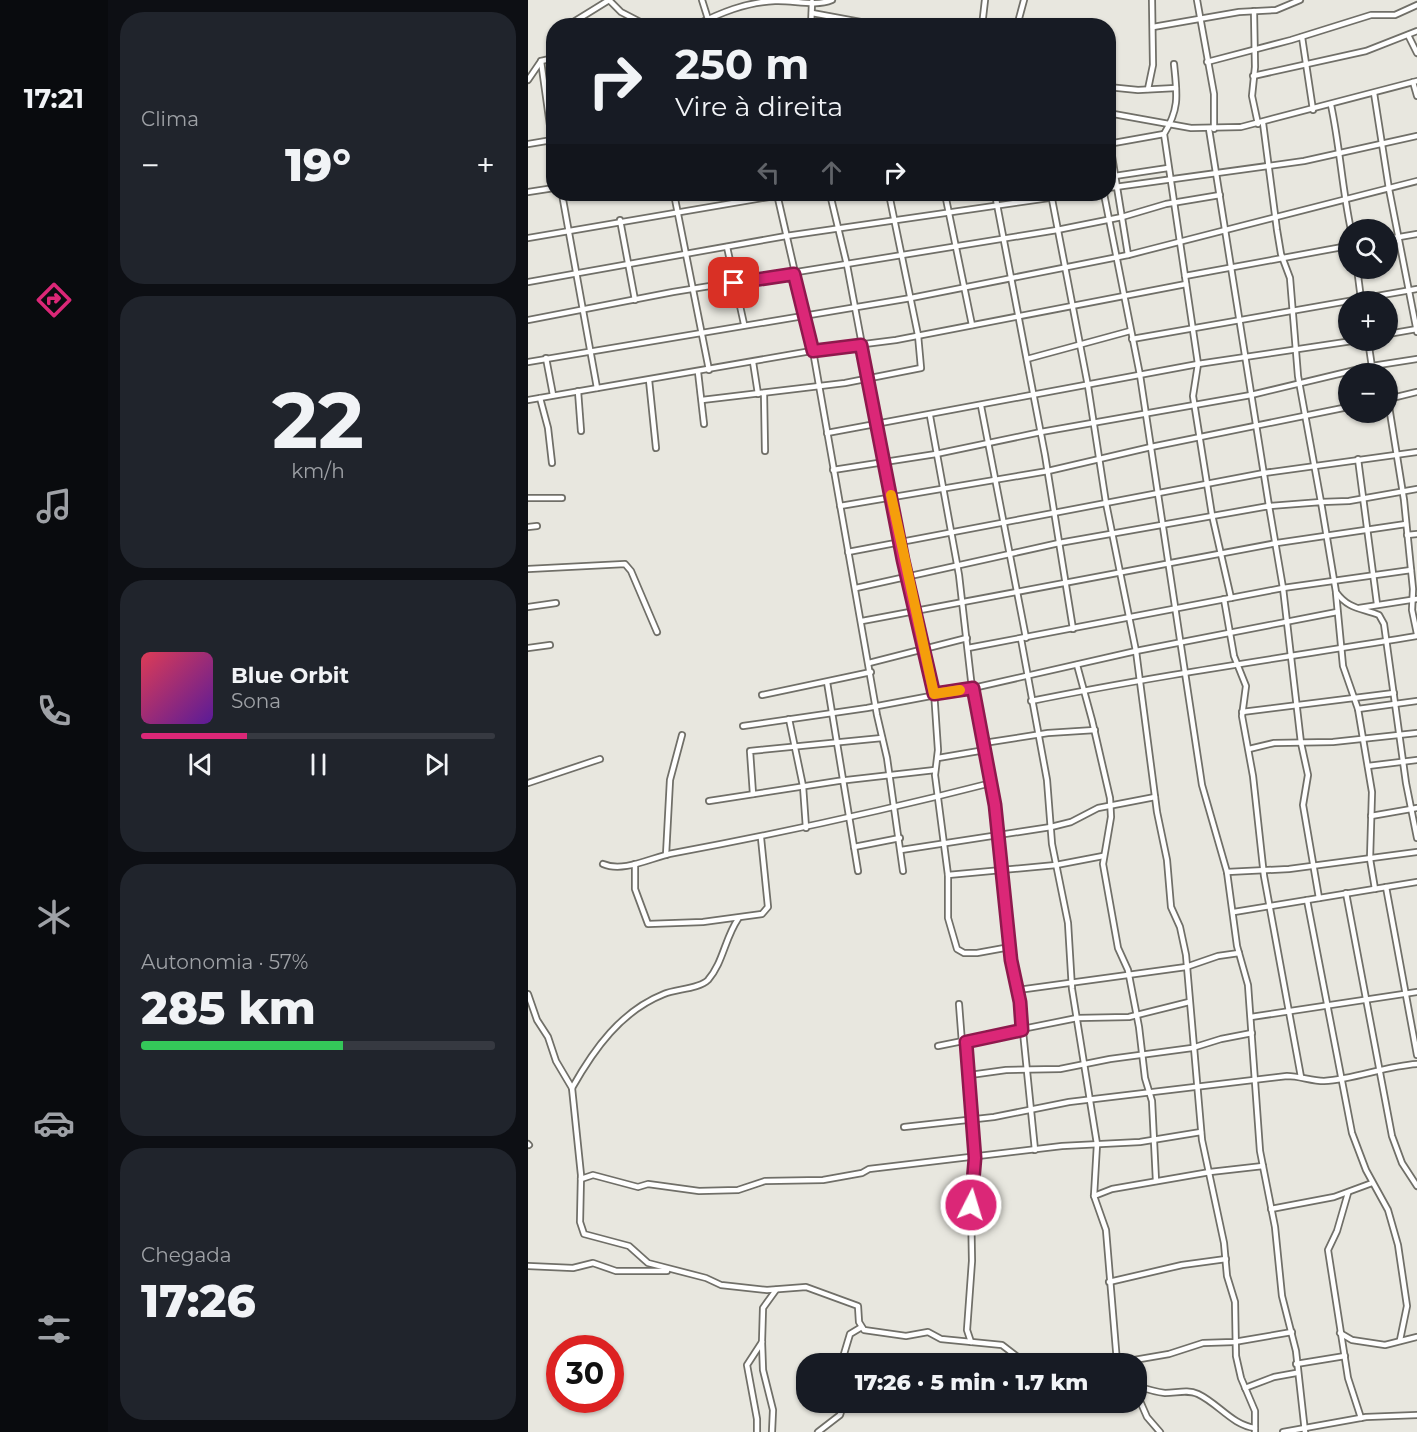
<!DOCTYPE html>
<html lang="pt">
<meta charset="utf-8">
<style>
body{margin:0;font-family:Montserrat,sans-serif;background:#20242c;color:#f1f3f6;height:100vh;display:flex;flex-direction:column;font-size:22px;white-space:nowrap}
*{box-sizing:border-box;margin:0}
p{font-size:20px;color:#9ea1a6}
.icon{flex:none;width:33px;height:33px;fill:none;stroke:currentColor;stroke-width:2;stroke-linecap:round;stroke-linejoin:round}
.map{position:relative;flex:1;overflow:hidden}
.drawer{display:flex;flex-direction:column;gap:12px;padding:12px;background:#0d0f14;width:420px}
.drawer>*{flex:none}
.guide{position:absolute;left:18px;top:18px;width:570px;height:183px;border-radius:24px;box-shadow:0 2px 4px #0004;background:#171b24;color:#f1f3f6;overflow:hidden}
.tools{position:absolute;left:810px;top:219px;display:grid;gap:12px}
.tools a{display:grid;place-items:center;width:60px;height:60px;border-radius:50%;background:#171b24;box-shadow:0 2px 4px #0004;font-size:30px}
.speed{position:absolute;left:18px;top:1335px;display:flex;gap:12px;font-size:30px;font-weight:700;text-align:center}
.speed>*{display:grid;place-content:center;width:78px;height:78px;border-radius:50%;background:#171b24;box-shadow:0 2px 4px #0004;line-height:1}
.speed .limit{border:9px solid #d22;background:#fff;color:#111}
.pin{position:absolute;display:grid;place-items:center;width:51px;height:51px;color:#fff;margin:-26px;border-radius:12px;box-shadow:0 3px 9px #0006}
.me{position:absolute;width:66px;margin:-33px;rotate:5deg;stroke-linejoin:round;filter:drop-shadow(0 0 4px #0008)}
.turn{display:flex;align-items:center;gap:21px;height:126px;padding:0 30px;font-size:27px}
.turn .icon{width:78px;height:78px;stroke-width:2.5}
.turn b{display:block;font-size:42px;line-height:51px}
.lanes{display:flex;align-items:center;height:57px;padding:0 30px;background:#0003;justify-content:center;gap:30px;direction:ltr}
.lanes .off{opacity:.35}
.big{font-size:45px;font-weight:800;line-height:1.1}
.drawer .card{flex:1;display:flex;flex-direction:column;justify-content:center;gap:9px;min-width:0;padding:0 21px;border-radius:24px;background:#20242c}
.drawer .dial{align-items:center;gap:0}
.dial b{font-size:78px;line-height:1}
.song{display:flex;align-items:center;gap:18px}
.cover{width:72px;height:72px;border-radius:9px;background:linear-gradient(135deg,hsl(350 70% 55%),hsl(270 70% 35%))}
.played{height:6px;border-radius:3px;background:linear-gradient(90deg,#db2777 30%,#363941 30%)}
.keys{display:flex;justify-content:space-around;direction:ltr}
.heat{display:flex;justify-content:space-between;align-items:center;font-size:33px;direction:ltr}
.charge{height:9px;border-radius:4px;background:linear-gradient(90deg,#34c759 57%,#363941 0)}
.trip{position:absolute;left:268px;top:1353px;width:351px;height:60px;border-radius:24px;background:#171b24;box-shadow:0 2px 4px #0004;font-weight:800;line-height:60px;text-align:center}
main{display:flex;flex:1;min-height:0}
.tabs{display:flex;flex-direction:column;width:108px;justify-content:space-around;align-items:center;background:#090b0e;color:#9ea1a6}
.tabs .icon{width:42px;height:42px}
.tabs .on{color:#db2777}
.tabs b{font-size:27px;color:#f1f3f6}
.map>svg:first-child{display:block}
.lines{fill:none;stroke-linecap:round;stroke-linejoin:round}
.minor-casing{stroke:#706f68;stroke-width:8}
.minor{stroke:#fff;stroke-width:4.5}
.route-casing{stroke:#8e194d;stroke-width:15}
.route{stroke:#db2777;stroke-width:10}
.slow{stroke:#f59e0b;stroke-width:10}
</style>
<main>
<nav class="tabs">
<b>17:21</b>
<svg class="icon on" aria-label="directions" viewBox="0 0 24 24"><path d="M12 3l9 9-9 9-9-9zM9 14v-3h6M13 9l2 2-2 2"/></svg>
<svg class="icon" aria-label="music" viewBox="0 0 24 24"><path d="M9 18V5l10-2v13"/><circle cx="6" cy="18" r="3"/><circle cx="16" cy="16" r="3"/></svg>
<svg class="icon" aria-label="phone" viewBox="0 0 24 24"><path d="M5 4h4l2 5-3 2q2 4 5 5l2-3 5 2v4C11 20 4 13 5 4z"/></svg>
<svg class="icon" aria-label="climate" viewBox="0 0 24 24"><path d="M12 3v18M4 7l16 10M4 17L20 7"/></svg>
<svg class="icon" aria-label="car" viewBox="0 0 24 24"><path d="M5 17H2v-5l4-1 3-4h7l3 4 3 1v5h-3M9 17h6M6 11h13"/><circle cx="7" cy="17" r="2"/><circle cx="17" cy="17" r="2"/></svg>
<svg class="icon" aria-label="filters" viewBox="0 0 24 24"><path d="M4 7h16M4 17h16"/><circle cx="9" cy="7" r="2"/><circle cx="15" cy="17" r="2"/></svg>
</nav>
<section class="drawer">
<div class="card"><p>Clima</p>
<div class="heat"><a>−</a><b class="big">19°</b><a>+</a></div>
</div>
<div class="card dial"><b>22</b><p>km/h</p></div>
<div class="card">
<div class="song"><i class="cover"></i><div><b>Blue Orbit</b><p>Sona</p></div></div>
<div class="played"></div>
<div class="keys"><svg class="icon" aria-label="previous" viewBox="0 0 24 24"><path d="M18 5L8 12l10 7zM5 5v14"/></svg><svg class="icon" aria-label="pause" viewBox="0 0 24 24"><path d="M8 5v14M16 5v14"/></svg><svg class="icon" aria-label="next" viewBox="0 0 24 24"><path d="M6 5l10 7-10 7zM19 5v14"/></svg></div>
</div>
<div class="card"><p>Autonomia · 57%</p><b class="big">285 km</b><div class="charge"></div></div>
<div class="card"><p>Chegada</p><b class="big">17:26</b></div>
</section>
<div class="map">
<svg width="889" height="1432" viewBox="0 0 889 1432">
<rect width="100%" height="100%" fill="#e8e7df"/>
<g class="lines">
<defs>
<g id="minor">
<polyline points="81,0 93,12 120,26"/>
<polyline points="174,0 180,19"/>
<polyline points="669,0 686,94 686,129"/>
<polyline points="726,11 727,67 724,96 730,124"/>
<polyline points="284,13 338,23"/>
<polyline points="39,26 81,0"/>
<path d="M166,26C192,13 218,2 247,1C265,0 287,7 304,0"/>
<polyline points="283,26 284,2"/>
<polyline points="454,26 457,0"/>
<polyline points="489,26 496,0"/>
<polyline points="625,27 711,12 748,10 772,0"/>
<polyline points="880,35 889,53"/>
<polyline points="774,37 785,110"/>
<polyline points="13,61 26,154"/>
<polyline points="679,62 763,40 843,15 867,15 889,5"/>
<path d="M646,64C649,94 652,108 636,134L670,364L665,396L684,515L703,598"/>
<polyline points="725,76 838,51 889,31"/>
<polyline points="0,80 13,61 26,58"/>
<polyline points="885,82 889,96"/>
<polyline points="580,87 610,90 648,88"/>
<polyline points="620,89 625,65 624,0"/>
<polyline points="846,93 861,189 889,332"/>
<path d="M803,105C812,147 814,188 823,230"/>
<polyline points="580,113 663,128 713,127 889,81"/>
<polyline points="735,123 749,230 753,254 762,278 770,376 793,502 821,501 889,489"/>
<path d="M681,129L741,506L793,502L808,592C820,609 833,608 851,615L856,624L878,783L889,838"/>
<polyline points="0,144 24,140"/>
<polyline points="580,144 636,134"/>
<polyline points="582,144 600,255"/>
<polyline points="580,177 640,168"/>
<polyline points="580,188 776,161 889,136"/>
<polyline points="0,192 26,188"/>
<polyline points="34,194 69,388"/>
<polyline points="146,194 181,370"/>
<polyline points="249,194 285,351 349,715 359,758 375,871"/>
<polyline points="302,194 319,265 370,536 406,691 410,750 407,775 420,875 420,918 429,949 436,953 449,953 482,947"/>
<polyline points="417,194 444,325"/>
<polyline points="467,194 517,455 545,629"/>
<polyline points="523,194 560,386 578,503 608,651 629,812 639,860 643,907 652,927 658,955 674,1140 696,1243 699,1276 707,1302 708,1356 713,1378 727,1411 727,1432"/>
<polyline points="576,194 612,375 674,785 699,872 709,946 720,985 732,1151 747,1227 754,1296 768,1351 777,1432"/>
<polyline points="92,220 107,300"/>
<polyline points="0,238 258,194"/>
<polyline points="860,239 889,234"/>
<polyline points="199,247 216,324"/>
<polyline points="829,268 833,299"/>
<polyline points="657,276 820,246"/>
<polyline points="0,282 258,236 549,194"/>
<polyline points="0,320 145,292 529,230 594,217 638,204 692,195"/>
<polyline points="860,334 889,329"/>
<polyline points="604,339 889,289"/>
<polyline points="840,340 845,374"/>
<polyline points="18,358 25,395"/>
<polyline points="499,359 602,331"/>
<polyline points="0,362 383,298 600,255 889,181"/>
<polyline points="225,362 230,394"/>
<polyline points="170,372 176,424"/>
<polyline points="121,380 128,448"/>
<polyline points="50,391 53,431"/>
<polyline points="236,393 237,451"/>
<polyline points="12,398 20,428 24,463"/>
<polyline points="860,399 889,392"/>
<polyline points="0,400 289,350 368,340 658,284"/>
<polyline points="174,400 317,383 393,368 390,335 361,194"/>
<polyline points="860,400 876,500 885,589 884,610 889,634"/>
<polyline points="453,406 498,638"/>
<polyline points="402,416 431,575 443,680 467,805 483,960 492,1002 507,1150"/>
<polyline points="299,433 670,364 831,340"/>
<polyline points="830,459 849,604"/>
<polyline points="305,470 408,454 513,432 723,395 844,366 889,359"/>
<polyline points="0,498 34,498"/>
<polyline points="312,506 520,471 623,447 820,407"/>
<polyline points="0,527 9,526"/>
<polyline points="879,535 889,534"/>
<polyline points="320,552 736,473 889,452"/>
<polyline points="0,569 97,564 103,571 129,632"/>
<polyline points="328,588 531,543 741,506 755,588 773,743 780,775 775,805 791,898"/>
<polyline points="808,593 815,666 830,709 844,792 842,859 847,889"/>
<polyline points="696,599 706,656 718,686 714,716 725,776 736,876 773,1077"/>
<polyline points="0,607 28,603"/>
<polyline points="831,608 889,599"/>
<polyline points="334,621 749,543 878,524"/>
<polyline points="493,639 519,780 524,844 540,923 544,989 569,1144 566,1196 578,1230 589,1362"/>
<polyline points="0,648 22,645"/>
<polyline points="440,648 755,588 883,570"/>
<polyline points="341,663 439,638"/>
<polyline points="549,665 564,720 582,798 583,817 575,864 590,948 600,970 611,1027 617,1078 624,1101 628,1181"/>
<polyline points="299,682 330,871"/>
<polyline points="234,695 343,672"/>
<path d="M503,701C631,675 760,657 889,636"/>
<polyline points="830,709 889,701"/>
<polyline points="714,712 866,693"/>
<polyline points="261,719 275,786 278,828"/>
<polyline points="215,726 339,708 445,688 608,651 809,612"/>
<polyline points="456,743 520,733 567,730"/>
<polyline points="721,749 746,743 805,742 889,733"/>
<polyline points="410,758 457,750"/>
<polyline points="840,766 889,760"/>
<polyline points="0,783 72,759"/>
<polyline points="225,794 222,751 354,738"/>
<polyline points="181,801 310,781 407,770"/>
<polyline points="843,816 889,808"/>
<polyline points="326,847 372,838"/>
<polyline points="373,850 523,827 543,822 570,808 627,797"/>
<polyline points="138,855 142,780 154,735"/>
<path d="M75,864C96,873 124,857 146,853C253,833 358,810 463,783"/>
<polyline points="107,864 107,889 120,924 175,922 234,914 240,907 233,838"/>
<polyline points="699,872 761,869 889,852"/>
<polyline points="420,875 528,865 575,856"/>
<polyline points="858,887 889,1055"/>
<polyline points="818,893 864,1136 874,1163 889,1186"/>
<polyline points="779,900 824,1133 838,1170 860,1210 870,1245 879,1306 872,1340"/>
<polyline points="706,912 889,882"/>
<path d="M210,919C197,938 195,963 180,980C171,989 147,989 136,994C93,1011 66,1049 44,1088L53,1175L52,1222L56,1234L101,1246L120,1263L178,1278L193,1285L239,1290L278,1287L330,1306L331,1322L336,1330L378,1336L400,1332L413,1339L474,1345L491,1358L550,1364"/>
<polyline points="490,990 658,967 690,956 711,953"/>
<polyline points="0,994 9,1020 20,1037 28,1061 44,1088"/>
<polyline points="431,1004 434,1043"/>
<polyline points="723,1017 889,992"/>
<polyline points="438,1042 448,1158 443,1205 444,1261 439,1330 443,1342"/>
<polyline points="410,1046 549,1018 601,1017 661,1002"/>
<polyline points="442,1075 478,1070 532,1069 582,1059 664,1048 693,1039 724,1033"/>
<path d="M376,1127L466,1117L541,1102L759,1076C772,1076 783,1081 796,1081C828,1079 857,1066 889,1064"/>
<polyline points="0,1144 1,1145"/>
<polyline points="53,1179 65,1175 110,1187 120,1184 171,1191 210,1190 237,1181 295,1180 334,1173 341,1169 534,1146 612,1142 673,1132"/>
<polyline points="820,1193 809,1231 800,1250 820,1378 833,1418"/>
<polyline points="566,1196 584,1189 682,1172 735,1166"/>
<polyline points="743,1209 806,1197 844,1183"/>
<polyline points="0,1266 45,1268 65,1263 88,1271 139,1271"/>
<polyline points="581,1282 654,1265 698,1259"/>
<polyline points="812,1333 824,1340 857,1345 889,1337"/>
<polyline points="313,1364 322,1334 332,1328"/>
<polyline points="583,1364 641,1354 675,1343 706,1342 764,1332"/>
<polyline points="768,1364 817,1356"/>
<path d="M609,1386C618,1389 628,1392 637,1393C649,1393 659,1389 670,1394C691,1404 704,1425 727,1428"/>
<polyline points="717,1388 746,1377 768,1373"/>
<polyline points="609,1394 619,1417 632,1432"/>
<polyline points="229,1432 229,1419 219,1365 234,1342"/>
<polyline points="244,1432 245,1410 235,1370 234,1342 235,1308 248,1290"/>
<polyline points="290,1432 312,1415 316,1402"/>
<polyline points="755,1432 838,1417 889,1415"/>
</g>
</defs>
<use href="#minor" class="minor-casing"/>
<use href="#minor" class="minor"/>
</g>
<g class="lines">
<defs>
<polyline id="route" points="206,283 266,274 285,351 333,345 375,560 406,694 445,688 467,805 483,960 492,1002 494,1030 438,1042 447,1158 443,1205"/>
</defs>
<use href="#route" class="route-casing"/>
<use href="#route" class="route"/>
<polyline class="slow" points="363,495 406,694 432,690"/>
</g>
</svg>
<div class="tools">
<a><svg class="icon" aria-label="search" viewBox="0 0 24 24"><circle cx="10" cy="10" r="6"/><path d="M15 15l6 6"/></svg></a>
<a>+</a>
<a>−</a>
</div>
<div class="speed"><div class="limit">30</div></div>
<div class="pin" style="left:206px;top:283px;background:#d93025"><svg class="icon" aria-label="arrive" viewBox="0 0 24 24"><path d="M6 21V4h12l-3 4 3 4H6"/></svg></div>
<svg class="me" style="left:443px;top:1205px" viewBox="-20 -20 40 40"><circle r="17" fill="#db2777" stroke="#fff" stroke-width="3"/><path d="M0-11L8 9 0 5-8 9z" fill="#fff"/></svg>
<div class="trip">17:26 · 5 min · 1.7 km</div>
<div class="guide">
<div class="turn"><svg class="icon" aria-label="right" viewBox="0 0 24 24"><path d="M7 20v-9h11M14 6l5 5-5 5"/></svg><div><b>250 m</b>Vire à direita</div></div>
<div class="lanes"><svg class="icon off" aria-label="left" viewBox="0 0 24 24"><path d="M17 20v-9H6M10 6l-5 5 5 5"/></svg><svg class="icon off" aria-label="ahead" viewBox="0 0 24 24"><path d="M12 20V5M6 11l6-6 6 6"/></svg><svg class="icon" aria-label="right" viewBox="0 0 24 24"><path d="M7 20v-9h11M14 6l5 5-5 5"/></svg></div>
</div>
</div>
</main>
